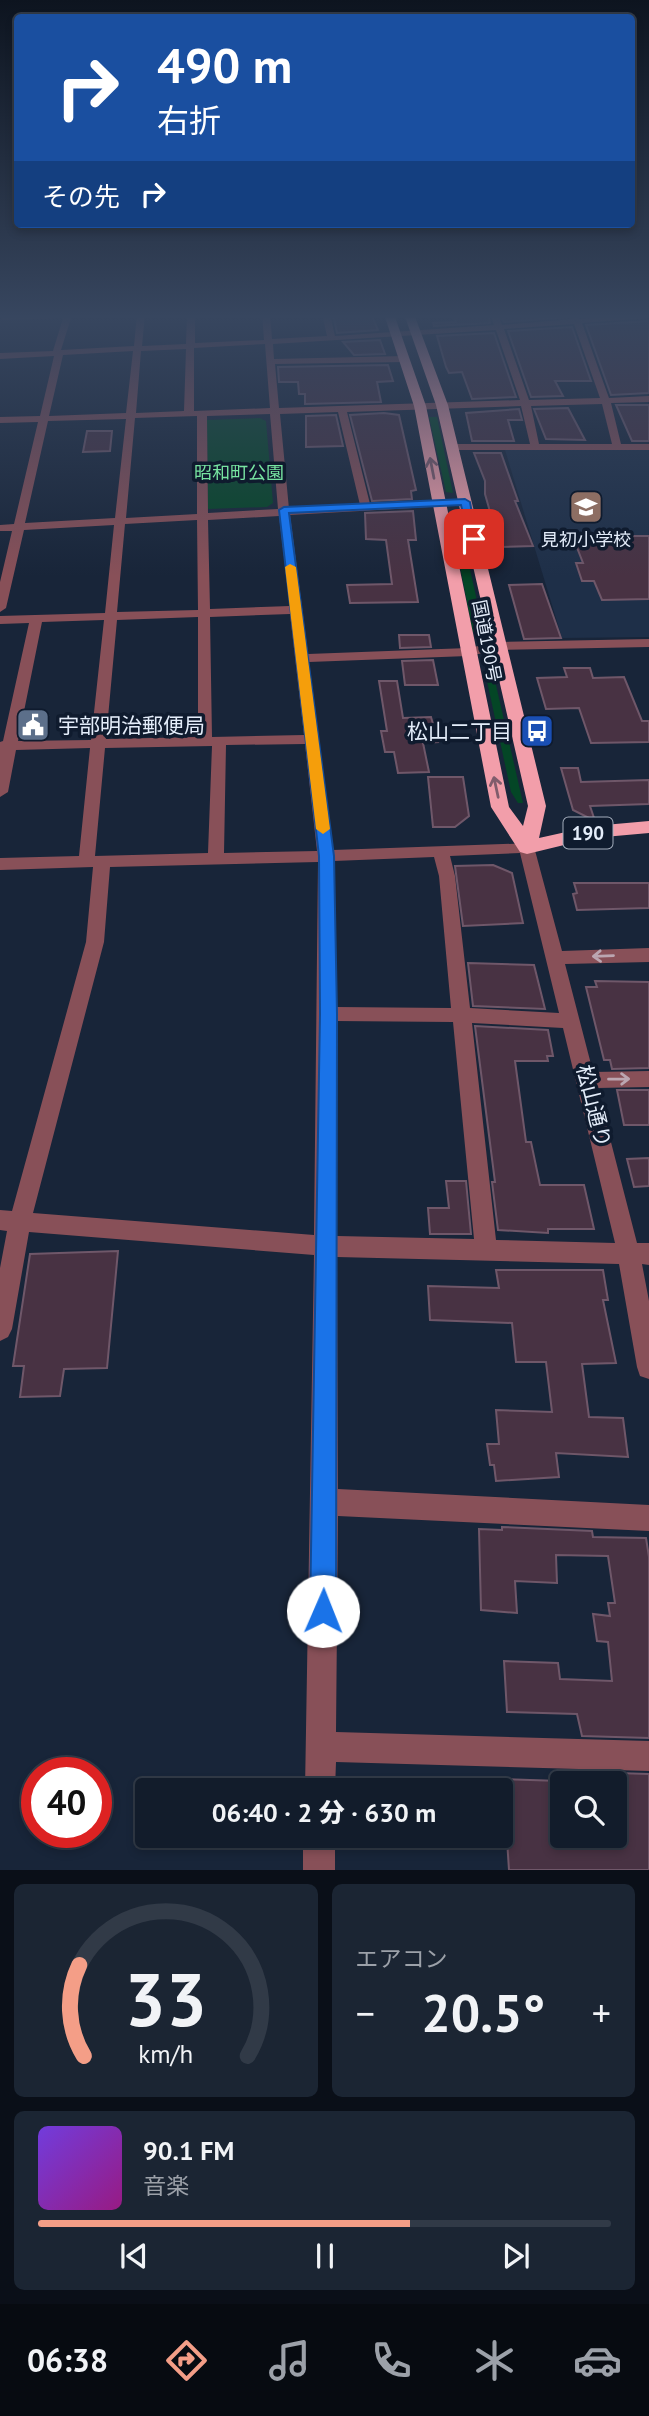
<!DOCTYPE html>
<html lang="ja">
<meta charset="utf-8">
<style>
body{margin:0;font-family:"PT Sans","Noto Sans JP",sans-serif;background:#1b2533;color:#f1f3f6;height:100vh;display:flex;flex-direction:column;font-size:26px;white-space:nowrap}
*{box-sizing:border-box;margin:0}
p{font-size:23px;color:#9ca1a9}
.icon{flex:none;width:38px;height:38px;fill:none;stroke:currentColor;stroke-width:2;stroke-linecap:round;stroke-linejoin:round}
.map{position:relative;height:1870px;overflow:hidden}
.panel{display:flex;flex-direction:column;gap:14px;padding:14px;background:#0a0f18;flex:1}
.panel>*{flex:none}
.top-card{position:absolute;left:14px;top:14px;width:621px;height:214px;border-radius:7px;box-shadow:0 4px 10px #0003,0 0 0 2px #313a47;background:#1a4fa0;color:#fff;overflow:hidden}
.buttons{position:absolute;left:550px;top:1771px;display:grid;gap:14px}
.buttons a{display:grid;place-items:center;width:77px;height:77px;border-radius:7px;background:#121c2b;box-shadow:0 4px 10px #0003,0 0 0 2px #313a47;font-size:35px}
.speed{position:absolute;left:21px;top:1757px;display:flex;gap:14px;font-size:35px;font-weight:700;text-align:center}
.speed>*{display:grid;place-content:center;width:91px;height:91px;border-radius:50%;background:#121c2b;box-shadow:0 4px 10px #0003,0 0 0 2px #313a47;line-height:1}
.speed .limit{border:10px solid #d22;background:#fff;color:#111}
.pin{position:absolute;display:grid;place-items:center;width:60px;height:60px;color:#fff;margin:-30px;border-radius:14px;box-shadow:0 4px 10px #0006}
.me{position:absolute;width:77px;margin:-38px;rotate:1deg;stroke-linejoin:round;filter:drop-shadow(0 0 5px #0008)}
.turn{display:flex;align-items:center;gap:24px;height:147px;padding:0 28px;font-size:32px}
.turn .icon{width:91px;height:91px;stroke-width:2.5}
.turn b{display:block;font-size:49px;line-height:60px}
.then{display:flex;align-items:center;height:66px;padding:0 28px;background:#0003;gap:14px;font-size:26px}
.big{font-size:52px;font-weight:800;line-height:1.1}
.panel .tile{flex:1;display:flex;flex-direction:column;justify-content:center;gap:10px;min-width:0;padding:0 24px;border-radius:10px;background:#1b2533}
.panel .dial{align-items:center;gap:0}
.dial svg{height:182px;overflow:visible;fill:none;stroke:#313a47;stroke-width:7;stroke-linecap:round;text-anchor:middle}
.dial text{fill:#f1f3f6;stroke:none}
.song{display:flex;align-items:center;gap:21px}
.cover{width:84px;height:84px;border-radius:10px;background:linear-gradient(135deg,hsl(260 70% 55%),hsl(310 70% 35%))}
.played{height:7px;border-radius:4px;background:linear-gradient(90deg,#f49e87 65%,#313a47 65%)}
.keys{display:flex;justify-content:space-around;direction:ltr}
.heat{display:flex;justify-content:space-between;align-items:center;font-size:38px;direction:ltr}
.panel .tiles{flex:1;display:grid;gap:14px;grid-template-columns:1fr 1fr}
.tile:last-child{grid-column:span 2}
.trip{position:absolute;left:135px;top:1778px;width:378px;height:70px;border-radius:7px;background:#121c2b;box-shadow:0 4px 10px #0003,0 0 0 2px #313a47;font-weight:800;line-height:70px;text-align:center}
.dock{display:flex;height:112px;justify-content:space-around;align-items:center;background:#070b11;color:#9ca1a9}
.dock .icon{width:49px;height:49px}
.dock .current{color:#f49e87}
.dock b{font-size:32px;color:#f1f3f6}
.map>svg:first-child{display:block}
.built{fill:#1e2f48}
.green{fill:#044626}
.building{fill:#483243;stroke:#6f5769;stroke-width:2}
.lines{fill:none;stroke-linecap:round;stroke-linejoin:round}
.minor{fill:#885058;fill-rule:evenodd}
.highway{fill:#f29eaa;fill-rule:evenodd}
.oneway{stroke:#805c6c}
.oneway2{stroke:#bba6b1}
.route{fill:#1a73e8;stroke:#114b97;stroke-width:2}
.slow{fill:#f59e0b}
.labels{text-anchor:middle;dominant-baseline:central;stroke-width:7;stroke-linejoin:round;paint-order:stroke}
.far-park-label{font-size:18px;fill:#77e4a1;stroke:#0f1b2e}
.far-poi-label{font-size:18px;fill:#e4edfa;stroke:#0f1b2e}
.far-street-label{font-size:18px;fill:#e4edfa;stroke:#0f1b2e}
.shield{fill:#0f1b2e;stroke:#a4aebd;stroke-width:2}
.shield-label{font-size:19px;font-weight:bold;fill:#e4edfa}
.poi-label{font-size:21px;fill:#e4edfa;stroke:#0f1b2e;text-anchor:start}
.street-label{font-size:21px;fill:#e4edfa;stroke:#0f1b2e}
</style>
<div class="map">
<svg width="649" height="1870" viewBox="0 0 649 1870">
<rect width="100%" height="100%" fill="#182539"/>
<polygon class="built" points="649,449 649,637 562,638 505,450"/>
<g class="green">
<polygon points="429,417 437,417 453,493 446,492"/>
<polygon points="260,418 266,421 273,503 267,507 208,509 207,420"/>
<polygon points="450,516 458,516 484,632 473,632"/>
<polygon points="485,672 493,672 523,803 518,803 511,792"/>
</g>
<g class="building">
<polygon points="333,314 371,314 378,330 337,333"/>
<polygon points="470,314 488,314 490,323 434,326 433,323 456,322 454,316"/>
<polygon points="501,314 567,314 568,317 504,322"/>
<polygon points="649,321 649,393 611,395 586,325"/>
<polygon points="572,327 591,381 555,381 563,396 531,397 508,331"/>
<polygon points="494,333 516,397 472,399 462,372 449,373 446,367 437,336"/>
<polygon points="380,340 385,354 354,355 343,342"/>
<polygon points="388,365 393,381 377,382 381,402 305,404 305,394 299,394 298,382 279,382 278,367"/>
<polygon points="616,405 649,405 649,441 632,441"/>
<polygon points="568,408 585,440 546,439 534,409"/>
<polygon points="519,409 522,420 508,420 514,441 472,441 466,413"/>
<polygon points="384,413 399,415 416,490 411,491 412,499 372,501 350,415"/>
<polygon points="336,415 343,446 306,447 306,416"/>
<polygon points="87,431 112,431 110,451 83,452"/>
<polygon points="474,453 501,453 518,501 515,501 533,546 500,547 485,494 485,481"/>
<polygon points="413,511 416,540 408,540 418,602 350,603 347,585 392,584 386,540 366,539 365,513"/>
<polygon points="601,536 649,536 649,599 602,600 594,581 582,581 576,563 583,563 576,545 591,545 590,542 600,542"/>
<polygon points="542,584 561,638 524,639 509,585"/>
<polygon points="399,635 429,635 431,647 400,648"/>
<polygon points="433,660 438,685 405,685 402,661"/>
<polygon points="564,668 590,668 593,678 624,677 642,721 649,721 649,742 591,743 579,708 546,709 537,678 567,677"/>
<polygon points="379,681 397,681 403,718 431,717 438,742 423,743 429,772 398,773 394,752 385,752 381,731 387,731"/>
<polygon points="48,716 44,733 22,733 26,717"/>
<polygon points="561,768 578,768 581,782 649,780 649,804 590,806 595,821 573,810"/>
<polygon points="428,777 463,777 469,816 455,827 433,827"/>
<polygon points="493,865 512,873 523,923 463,926 455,866"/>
<polygon points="574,883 649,883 649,908 577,910 573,894 577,893"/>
<polygon points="468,963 534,965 545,1009 473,1006"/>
<polygon points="595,981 649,982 649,1068 612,1069 610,1060 604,1060 586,987 597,987"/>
<polygon points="475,1026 548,1030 553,1056 547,1056 548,1061 515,1061 526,1142 531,1142 540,1185 584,1185 594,1229 548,1229 548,1233 498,1230 492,1182 495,1182"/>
<polygon points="617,1090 649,1090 649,1125 624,1125"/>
<polygon points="649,1158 649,1186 634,1187 627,1159"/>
<polygon points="446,1181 466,1181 471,1234 430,1234 428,1208 449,1208"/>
<polygon points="118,1251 107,1368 64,1369 60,1396 20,1397 24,1366 13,1366 30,1254"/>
<polygon points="496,1270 603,1270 608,1300 603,1300 616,1363 582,1364 589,1417 623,1418 628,1457 556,1453 559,1477 496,1481 494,1465 490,1465 487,1444 499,1444 496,1410 552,1412 546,1362 516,1362 512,1323 430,1320 428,1286 499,1288"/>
<polygon points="502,1527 592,1531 593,1537 646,1538 649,1557 649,1738 582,1736 577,1714 507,1712 504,1661 558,1663 560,1679 612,1681 608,1642 597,1641 593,1614 610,1616 608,1603 615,1603 608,1556 556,1555 557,1583 515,1581 517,1613 481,1610 479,1529 502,1530"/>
<polygon points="585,1772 649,1774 649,1870 509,1870 503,1779 560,1781 562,1836 614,1836 614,1783 586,1783"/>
</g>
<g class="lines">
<g class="minor">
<path d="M125,314L71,318L61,350L134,346L137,314H145L142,346L186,344L187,314H195V343L264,340L262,314H270L272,339L327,336L322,314H330L335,336L494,325L490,314H498L502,325L572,319L569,314H575L579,319L649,314V318L582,323L609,398L649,396V402L611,403L621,444H649V450H452L447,447L452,444H530L521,406L347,412L370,504L465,499L470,502L465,505L290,515L308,654L468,648L499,642L649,639V647L499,650L468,656L309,662L333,850L533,843L562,951L649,948V962L565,964L593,1072L649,1071V1087L597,1088L637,1243H649V1265L642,1264L649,1301V1379L640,1376L637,1367L619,1264L337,1257L338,1489L649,1505V1531L338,1516L336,1732L649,1741V1771L336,1762L335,1790H305L314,1255L29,1232L12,1329L8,1337L0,1341V1268L7,1231L0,1230V1210L12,1211L86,942L93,867L0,870V858L79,856L90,748L16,750L8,792L0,797V742L3,741L29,623L0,624V616L105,613L114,525L24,530L6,608L0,612V582L12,531H0V525L14,524L38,422L0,423V417L40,416L54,356L0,359V353L53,351L63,318L2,320L0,316ZM574,324L600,398L529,400L504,329ZM496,330L520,400L279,408L275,364L404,362L408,359L404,356L274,359L273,344ZM265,344L270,408L194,411V348ZM186,349L184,411L136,413L141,351ZM133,351L126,413L49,416L63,355ZM602,404L612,444H539L531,406ZM338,412L360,505L289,509L280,414ZM270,414L278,509L208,513L207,416ZM197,416V514L126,518L135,418ZM126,419L115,518L25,523L48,421ZM279,516L290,606L210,609L208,520ZM197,520L198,610L117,612L125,524ZM290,614L304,735L212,737L210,617ZM198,617V737L106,739L117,620ZM104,620L91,740L18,741L42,622ZM305,744L317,851L224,853L226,745ZM212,746L208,853L95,856L105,748ZM520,853L559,1013L470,1008L455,876L450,856ZM434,857L439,876L451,1008L335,1007L334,861ZM318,862L314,1235L33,1213L104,942L110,867ZM335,1021L453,1022L474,1239L337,1236ZM472,1023L563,1028L615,1243L496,1240Z"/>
<rect x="303" y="1836" width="32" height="34"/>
</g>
<polygon class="highway" points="384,314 394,314 426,406 509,807 523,826 528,806 436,405 404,314 414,314 448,405 546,806 539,838 593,826 649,821 649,833 593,838 527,854 520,852 491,807 414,406"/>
</g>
<defs><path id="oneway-shaft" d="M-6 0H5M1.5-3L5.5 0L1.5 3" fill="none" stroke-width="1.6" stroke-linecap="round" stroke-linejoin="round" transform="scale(1.75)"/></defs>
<g class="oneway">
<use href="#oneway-shaft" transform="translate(432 468) rotate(-101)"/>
<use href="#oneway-shaft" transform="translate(496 787) rotate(-102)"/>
</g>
<g class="oneway2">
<use href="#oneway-shaft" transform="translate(603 956) rotate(178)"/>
<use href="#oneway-shaft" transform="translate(619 1079) rotate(-1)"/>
</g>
<linearGradient id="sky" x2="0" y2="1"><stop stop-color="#0d141f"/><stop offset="0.55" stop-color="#37465f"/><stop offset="1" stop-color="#37465f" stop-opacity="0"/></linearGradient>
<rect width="649" height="576" fill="url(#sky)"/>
<polygon class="route" points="465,499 470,502 477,541 469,539 461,505 289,513 334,856 337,1014 336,1611 332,1620 323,1624 314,1620 310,1611 320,1014 319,856 279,510 284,507"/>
<polygon class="slow" points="290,564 296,567 330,829 323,834 316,829 285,567"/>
<defs>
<symbol id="school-square" viewBox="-11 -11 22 22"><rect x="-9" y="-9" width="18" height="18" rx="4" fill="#8d6e63" stroke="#0f1b2e"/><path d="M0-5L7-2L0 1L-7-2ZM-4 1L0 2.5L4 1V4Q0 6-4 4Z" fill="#fff"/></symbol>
<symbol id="civic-square" viewBox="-11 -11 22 22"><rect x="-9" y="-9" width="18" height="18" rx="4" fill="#5c6f8a" stroke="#0f1b2e"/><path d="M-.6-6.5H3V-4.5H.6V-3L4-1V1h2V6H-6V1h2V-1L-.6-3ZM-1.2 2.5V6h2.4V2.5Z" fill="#fff"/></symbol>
<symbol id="bus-square" viewBox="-11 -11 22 22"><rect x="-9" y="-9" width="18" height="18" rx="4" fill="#1a4fb4" stroke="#0f1b2e"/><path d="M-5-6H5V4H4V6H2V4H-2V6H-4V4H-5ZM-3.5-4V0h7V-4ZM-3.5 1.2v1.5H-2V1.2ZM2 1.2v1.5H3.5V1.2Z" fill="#fff"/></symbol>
</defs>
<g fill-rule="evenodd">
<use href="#school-square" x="567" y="488" width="38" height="38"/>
<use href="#civic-square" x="14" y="706" width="38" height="38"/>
<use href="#bus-square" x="518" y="712" width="38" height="38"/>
</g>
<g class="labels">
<g class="far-park-label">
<text x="239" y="472">昭和町公園</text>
</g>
<g class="far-poi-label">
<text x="586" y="539">見初小学校</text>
</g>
<g class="far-street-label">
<text transform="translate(487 641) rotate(79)">国道190号</text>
</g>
<rect class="shield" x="563.5" y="817.5" width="49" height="31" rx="5"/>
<g class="shield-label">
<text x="588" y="833">190</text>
</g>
<g class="poi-label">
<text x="58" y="725">宇部明治郵便局</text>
<text x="512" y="731" text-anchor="end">松山二丁目</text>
</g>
<g class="street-label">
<text transform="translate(594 1106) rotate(76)">松山通り</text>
</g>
</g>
</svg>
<div class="buttons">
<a><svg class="icon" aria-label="search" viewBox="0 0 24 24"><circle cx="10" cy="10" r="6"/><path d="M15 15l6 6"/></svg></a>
</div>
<div class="speed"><div class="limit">40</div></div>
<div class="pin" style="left:474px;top:539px;background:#d93025"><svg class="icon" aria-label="arrive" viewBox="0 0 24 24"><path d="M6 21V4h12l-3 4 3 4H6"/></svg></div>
<svg class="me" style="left:323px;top:1611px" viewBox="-20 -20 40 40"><circle r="19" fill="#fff"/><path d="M0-13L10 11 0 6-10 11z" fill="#1a73e8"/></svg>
<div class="trip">06:40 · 2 分 · 630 m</div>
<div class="top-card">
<div class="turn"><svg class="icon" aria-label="right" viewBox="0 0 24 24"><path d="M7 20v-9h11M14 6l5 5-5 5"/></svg><div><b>490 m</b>右折</div></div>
<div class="then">その先<svg class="icon" aria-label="right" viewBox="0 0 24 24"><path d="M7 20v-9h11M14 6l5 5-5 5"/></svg></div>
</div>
</div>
<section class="panel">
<div class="tiles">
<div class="tile dial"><svg viewBox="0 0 100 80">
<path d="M14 69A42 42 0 1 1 86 69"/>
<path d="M14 69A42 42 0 0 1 12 29" stroke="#f49e87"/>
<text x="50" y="56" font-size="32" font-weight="700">33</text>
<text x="50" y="72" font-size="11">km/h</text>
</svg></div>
<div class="tile"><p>エアコン</p>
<div class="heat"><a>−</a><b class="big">20.5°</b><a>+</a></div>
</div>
<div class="tile">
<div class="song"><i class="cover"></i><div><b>90.1 FM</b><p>音楽</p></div></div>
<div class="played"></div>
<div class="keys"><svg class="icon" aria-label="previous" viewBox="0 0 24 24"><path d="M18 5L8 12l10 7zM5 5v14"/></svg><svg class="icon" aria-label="pause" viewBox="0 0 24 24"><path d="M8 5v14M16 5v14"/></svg><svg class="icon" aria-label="next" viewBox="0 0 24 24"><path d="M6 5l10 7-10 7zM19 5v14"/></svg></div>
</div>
</div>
</section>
<nav class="dock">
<b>06:38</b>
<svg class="icon current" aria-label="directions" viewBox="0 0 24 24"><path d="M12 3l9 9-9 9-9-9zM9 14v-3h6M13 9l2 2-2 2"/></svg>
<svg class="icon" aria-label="music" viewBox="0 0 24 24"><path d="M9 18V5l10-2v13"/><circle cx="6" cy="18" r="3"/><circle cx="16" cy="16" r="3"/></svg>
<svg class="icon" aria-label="phone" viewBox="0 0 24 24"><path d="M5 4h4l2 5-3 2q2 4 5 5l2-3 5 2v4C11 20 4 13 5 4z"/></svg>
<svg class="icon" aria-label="climate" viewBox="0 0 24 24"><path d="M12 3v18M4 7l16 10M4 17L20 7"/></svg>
<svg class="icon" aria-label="car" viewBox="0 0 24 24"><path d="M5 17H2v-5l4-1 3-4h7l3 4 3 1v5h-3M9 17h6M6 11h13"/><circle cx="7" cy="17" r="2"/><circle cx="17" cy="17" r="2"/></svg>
</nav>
